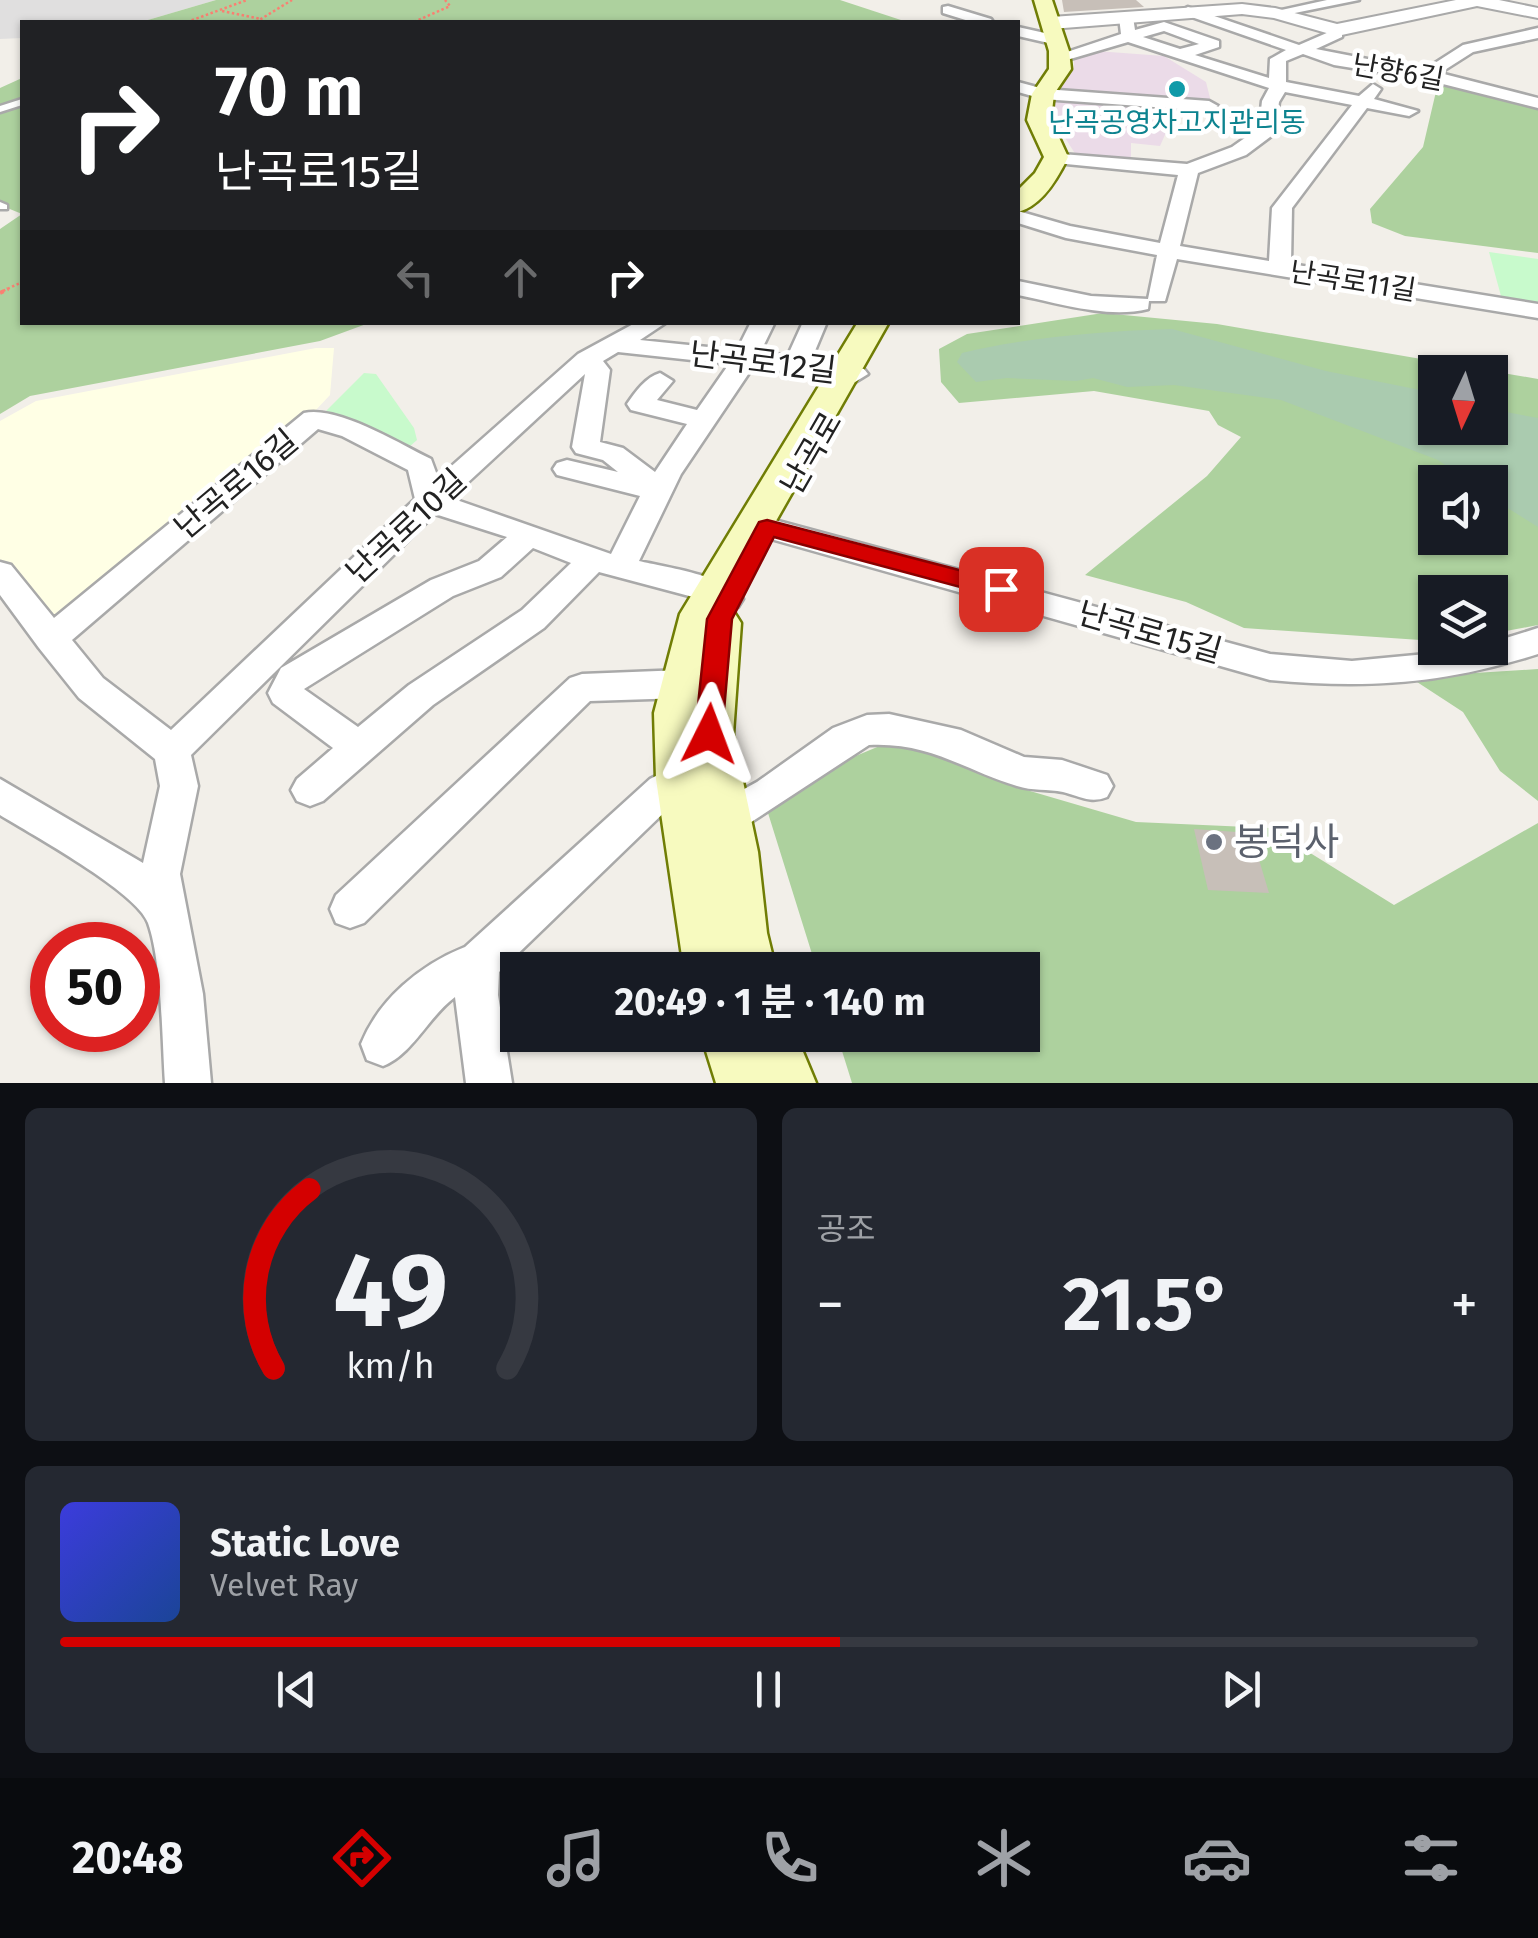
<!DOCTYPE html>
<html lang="ko">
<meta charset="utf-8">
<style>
body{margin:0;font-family:"Fira Sans","Noto Sans KR",sans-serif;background:#242831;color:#f1f3f6;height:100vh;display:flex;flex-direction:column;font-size:38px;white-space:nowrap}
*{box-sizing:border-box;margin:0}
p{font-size:32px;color:#9ea1a6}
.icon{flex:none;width:55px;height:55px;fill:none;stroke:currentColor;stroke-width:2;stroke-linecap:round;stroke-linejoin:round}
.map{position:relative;height:1083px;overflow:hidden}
.side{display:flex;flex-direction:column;gap:25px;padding:25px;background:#0d0f14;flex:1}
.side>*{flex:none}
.top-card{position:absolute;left:20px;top:20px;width:1000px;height:305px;border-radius:0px;box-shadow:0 2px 8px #0004;background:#202124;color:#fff;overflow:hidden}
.needle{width:65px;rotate:184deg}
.fabs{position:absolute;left:1418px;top:355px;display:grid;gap:20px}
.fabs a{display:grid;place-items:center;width:90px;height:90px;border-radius:0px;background:#171b24;box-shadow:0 2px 8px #0004;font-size:50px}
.speed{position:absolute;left:30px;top:922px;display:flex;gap:20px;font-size:50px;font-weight:700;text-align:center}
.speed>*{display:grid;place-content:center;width:130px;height:130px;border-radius:50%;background:#171b24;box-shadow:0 2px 8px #0004;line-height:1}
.speed .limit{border:15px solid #d22;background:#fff;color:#111}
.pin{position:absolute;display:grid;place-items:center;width:85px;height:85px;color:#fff;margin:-42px;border-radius:20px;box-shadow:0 5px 15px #0006}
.me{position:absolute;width:110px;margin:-55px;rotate:3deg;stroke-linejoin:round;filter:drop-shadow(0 0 8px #0008)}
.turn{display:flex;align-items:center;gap:35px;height:210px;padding:0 30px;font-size:45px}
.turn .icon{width:130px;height:130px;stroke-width:2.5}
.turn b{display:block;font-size:70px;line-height:85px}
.lanes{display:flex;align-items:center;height:95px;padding:0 30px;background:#0003;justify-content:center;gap:50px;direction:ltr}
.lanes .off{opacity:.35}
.big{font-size:75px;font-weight:700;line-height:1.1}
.side .card{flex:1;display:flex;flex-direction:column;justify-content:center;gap:15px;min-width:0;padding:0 35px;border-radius:15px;background:#242831}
.side .dial{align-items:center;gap:0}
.dial svg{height:260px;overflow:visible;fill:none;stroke:#363941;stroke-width:7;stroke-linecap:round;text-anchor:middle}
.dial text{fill:#f1f3f6;stroke:none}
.song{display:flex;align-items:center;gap:30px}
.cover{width:120px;height:120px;border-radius:15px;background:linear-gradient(135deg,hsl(240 70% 55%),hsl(220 70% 35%))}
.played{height:10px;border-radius:5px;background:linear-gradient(90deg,#d40000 55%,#363941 55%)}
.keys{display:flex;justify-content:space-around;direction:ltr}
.heat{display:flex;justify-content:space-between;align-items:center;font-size:55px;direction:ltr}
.side .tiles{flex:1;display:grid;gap:25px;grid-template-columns:1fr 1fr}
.card:last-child{grid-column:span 2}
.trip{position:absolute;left:500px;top:952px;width:540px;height:100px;border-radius:0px;background:#171b24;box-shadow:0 2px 8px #0004;font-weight:700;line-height:100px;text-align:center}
.menu{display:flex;height:160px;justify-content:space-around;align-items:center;background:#090b0e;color:#9ea1a6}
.menu .icon{width:70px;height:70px}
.menu .active{color:#d40000}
.menu b{font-size:45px;color:#f1f3f6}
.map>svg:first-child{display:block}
.residential{fill:#e0dfdf}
.industrial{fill:#ebdbe8}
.education{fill:#ffffe5}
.forest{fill:#add19e;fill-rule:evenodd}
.cemetery{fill:#aacbaf}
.park{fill:#c8facc}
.building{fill:#c7bfb8}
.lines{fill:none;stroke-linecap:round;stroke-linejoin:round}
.service-casing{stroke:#a9a9a9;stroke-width:5}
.minor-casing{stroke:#a9a9a9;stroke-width:5}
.tertiary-casing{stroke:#a9a9a9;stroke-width:4}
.secondary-casing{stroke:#707d05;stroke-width:5}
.path-far1{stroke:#fa8072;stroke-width:2.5;stroke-dasharray:2.5 2.5;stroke-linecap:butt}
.path{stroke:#fa8072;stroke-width:4;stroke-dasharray:4 4;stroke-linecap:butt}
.service{fill:#fff;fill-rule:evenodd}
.minor{fill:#fff;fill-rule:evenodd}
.tertiary{fill:#fff;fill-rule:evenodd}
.secondary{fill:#f7fabf;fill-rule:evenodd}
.route{fill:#d40000;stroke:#8a0000;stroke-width:2.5}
.culture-dot{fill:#0f9aa8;stroke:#fff;stroke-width:4}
.worship-dot{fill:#6b7280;stroke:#fff;stroke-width:4}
.labels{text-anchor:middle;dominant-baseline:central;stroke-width:9;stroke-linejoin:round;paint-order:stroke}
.far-street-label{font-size:28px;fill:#222;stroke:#fff}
.far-culture-label{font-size:28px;fill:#0d838f;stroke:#fff}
.street-label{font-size:32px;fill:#222;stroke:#fff}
.near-worship-label{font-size:38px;fill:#5b616d;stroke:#fff;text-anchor:start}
</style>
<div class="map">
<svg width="1538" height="1083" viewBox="0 0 1538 1083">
<rect width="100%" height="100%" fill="#f2efe9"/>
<polygon class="residential" points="0,0 216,0 141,22 22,22 22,38 0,39"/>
<g class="industrial">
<polygon points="1096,51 1164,56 1206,82 1211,102 1051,92 1074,69 1074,57"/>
<polygon points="1055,97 1167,105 1168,128 1160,146 1131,143 1131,160 1076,155 1055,122"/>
</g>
<polygon class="education" points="316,348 334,348 330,395 314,412 76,610 46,620 0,562 0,421 36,401"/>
<g class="forest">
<polygon points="216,0 840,0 907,22 141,22"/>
<polygon points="22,78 22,322 369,323 320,341 30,396 0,414 0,229 22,214 0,205 0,88"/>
<polygon points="1438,83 1538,108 1538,253 1405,236 1372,223 1370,209 1423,147"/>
<path d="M1103,313L1217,324L1538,379V625L1490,634V592H1435V641L1244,628L1186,602L1085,575L1207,476L1241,437L1218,425L1209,411L1094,391L959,403L941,382L939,349L967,334ZM1435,372H1490V428H1435ZM1435,482H1490V538H1435Z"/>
<polygon points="1394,667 1459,674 1538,669 1538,801 1500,771 1463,712"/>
<polygon points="882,745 933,750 1030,791 1136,822 1270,828 1394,905 1538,823 1538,1083 852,1083 837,1035 1022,1035 1022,970 817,970 768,813 827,768"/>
</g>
<path class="cemetery" d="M1172,329L1326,371L1435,393V428H1490V409L1538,418V527L1490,497V482H1470L1438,460L1281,400L1174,385L1127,387L1093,378L1076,381L1007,378L976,382L957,362L962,353C1029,337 1103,331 1172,329Z"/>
<g class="park">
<polygon points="1489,252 1538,259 1538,306 1501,296"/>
<polygon points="364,373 376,374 414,428 417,440 409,447 326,411"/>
</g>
<g class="building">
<polygon points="1062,0 1136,0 1144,7 1064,12"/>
<polygon points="1194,829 1251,833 1269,893 1208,890"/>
</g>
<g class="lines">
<defs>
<g id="service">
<polygon points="22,99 22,105 0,112 0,106"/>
<polygon points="0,202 7,205 7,209 0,209"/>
</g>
<g id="minor">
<polygon points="1327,0 1359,0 1275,17 1268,13"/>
<polygon points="948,6 991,19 993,22 972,22 943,13 943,7"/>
<path d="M1188,7L1299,45L1329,32L1332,27H1342V37L1316,49L1424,70L1463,45L1538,28V38L1473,52L1440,73L1538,98V108L1427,80L1334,65L1303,54L1286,61V82L1359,96L1373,84L1381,89L1374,99L1418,111L1409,116L1367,108L1292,208L1291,264L1538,304V318L1177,259L1165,301H1149L1148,309C1107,319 1058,303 1018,295V281L1091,296L1148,299L1157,255L1066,238L1018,223V211L1070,226L1160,243L1178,175L1056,163L1047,157L1049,153L1187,164L1232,147L1259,128L1262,101L1269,88L1128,42L1060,62L1052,57L1121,34L1119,17L1126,13L1133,17L1135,30L1164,22L1219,41V47L1195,55L1269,78L1270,59L1286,50L1183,14L1181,11ZM1164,31L1199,44L1180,49L1143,37ZM1285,92L1352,105L1272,208L1269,261L1180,246L1198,173L1246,155L1274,134L1279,102Z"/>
<polygon points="1018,27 1058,36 1061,39 1053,44 1018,36"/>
<polygon points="1018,82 1044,89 1209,101 1218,106 1209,111 1043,99 1018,92"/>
<path d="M637,322H667L640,340L737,350L751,322H775L760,353L788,355L803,322H827L812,358L864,369L868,374L855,382L753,367L681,474L639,561C664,567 730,576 743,599L738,607L727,611L693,597L599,572L544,628L433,705L323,801L310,806L297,801L291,790L297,779L333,748L273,703L268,693L281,668L431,580L479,561L507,537L435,514L191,755L198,786L180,874L203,994L211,1083H165C162,1040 162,962 148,923C137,892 31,834 0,815V779L143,863L160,786L155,759L79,698L39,648L0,595V562L11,565L54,618L304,413C337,405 400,444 431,459L438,478L578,354ZM618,352L729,364L697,410L657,400L673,381L660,373C646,377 635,392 627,404L631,410L687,424L655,472L623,448L600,442L610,370L603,361ZM585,374L572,447L576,453L603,460L618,472L567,460L557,463L553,469L557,475L640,496L611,554L451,498ZM318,429L342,436L408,470L415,499L171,730L103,678L72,640ZM533,548L571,563L522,610L409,685L358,727L304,689L453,596L501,577Z"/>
<path d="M767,518L1270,654L1352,661L1490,648V643L1538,628V654C1443,684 1368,689 1270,680L757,535L752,528L757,521Z"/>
<polygon points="683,670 695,674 700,684 695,694 683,698 590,701 364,923 350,928 336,923 330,909 336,895 570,678 582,674"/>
<path d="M889,714L961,730L1024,757L1062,760L1107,775L1113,786L1107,797C1090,804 1080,796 1063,792C1048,789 1032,791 1017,786C964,770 930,742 869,745L739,830L726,835L713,830L707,818L713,806L757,782L833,728L867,715Z"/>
<path d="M681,763L694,768L699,779L694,790L676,801L499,972L498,995L512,1083H466L455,997C428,1017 413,1054 383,1066L367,1060L361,1044C379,999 420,965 465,947L650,779Z"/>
</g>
<polygon id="tertiary" points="1456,0 1499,0 1538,8 1538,18 1477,6 1337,36 1274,18 1242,14 1051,29 1042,23 1051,17 1242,4 1275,8 1337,24"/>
<g id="secondary">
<path d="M1034,0H1052L1069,51L1071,69L1054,94L1051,120L1068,157C1058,178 1042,206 1018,212V190L1035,173L1044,157L1027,120L1032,94L1049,69V51Z"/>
<polygon points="858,322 889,322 726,609 734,612 741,623 733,734 758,852 767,933 776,970 684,970 656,779 654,713 680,614"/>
<polygon points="701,1035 796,1035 816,1083 716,1083"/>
</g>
</defs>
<use href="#service" class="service-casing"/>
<use href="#minor" class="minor-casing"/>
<use href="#tertiary" class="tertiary-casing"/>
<use href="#secondary" class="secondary-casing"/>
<g class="path-far1">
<polyline points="222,11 261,19"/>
<polyline points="187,22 247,0"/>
<polyline points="256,22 292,0"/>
<polyline points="414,22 450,6 445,0"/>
<polyline points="3,291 22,282"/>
</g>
<polyline class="path" points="0,293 8,289"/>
<use href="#service" class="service"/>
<use href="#minor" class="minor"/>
<use href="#tertiary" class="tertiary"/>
<use href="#secondary" class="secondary"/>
</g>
<polygon class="route" points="767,520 1001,581 1013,589 1001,598 774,537 732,619 722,734 718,742 709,745 699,742 695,734 707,619 759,522"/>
<circle class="culture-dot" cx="1177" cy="89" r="10"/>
<circle class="worship-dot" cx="1214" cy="842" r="10"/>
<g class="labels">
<g class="far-street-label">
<text transform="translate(1398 72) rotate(10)">난향6길</text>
<text transform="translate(1353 281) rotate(9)">난곡로11길</text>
</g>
<g class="far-culture-label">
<text x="1177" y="122">난곡공영차고지관리동</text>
</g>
<g class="street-label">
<text transform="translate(763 362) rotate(7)">난곡로12길</text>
<text transform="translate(811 453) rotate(-60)">난곡로</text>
<text transform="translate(236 484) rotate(-40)">난곡로16길</text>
<text transform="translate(406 526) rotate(-43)">난곡로10길</text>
<text transform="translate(1150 632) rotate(16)">난곡로15길</text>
</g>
<g class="near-worship-label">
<text x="1234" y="842">봉덕사</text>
</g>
</g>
</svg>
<div class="fabs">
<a><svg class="needle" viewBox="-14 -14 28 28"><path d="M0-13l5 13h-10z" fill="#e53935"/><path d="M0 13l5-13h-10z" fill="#9ea1a6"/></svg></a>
<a><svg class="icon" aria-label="sound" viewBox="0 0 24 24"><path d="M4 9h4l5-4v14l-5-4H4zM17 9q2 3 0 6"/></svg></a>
<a><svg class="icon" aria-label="layers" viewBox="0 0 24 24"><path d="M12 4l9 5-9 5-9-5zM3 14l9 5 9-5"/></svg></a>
</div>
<div class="speed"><div class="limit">50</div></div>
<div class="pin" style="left:1001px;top:589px;background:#d93025"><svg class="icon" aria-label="arrive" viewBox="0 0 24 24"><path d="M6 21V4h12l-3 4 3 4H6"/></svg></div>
<svg class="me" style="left:709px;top:734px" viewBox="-20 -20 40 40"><path d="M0-17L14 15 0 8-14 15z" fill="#d40000" stroke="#fff" stroke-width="4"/></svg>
<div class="trip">20:49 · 1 분 · 140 m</div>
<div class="top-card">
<div class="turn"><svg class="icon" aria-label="right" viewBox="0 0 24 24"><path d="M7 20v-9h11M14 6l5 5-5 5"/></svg><div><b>70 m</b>난곡로15길</div></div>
<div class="lanes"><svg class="icon off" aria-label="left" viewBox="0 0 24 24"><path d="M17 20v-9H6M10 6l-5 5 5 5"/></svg><svg class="icon off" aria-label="ahead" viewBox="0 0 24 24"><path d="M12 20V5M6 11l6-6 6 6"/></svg><svg class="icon" aria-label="right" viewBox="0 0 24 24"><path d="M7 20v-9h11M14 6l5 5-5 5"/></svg></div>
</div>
</div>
<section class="side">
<div class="tiles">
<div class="card dial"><svg viewBox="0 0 100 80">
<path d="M14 69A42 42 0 1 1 86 69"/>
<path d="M14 69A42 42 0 0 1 25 14" stroke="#d40000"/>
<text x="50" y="56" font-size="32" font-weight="700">49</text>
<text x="50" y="72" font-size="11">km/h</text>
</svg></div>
<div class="card"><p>공조</p>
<div class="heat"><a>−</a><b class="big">21.5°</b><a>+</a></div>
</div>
<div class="card">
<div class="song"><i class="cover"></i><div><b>Static Love</b><p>Velvet Ray</p></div></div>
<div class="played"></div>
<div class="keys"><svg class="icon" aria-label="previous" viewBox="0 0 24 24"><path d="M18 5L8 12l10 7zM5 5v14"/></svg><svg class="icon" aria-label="pause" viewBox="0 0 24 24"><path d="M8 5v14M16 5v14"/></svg><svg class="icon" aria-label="next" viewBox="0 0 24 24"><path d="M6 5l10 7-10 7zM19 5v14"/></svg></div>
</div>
</div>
</section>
<nav class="menu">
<b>20:48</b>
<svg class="icon active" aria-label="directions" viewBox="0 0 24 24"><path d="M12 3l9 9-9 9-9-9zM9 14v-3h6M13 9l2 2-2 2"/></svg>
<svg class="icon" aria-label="music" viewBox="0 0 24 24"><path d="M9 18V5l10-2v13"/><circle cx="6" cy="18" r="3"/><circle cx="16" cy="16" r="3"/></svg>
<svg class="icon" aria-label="phone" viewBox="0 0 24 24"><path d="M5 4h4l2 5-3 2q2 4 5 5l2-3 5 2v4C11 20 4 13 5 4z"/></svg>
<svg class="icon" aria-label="climate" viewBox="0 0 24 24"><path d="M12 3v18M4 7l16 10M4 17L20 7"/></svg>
<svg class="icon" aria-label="car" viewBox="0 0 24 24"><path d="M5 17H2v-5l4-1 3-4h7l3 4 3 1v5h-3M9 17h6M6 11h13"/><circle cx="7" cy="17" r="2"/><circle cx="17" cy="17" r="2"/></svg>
<svg class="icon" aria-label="filters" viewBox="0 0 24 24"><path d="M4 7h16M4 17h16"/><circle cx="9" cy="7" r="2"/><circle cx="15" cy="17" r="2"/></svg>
</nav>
